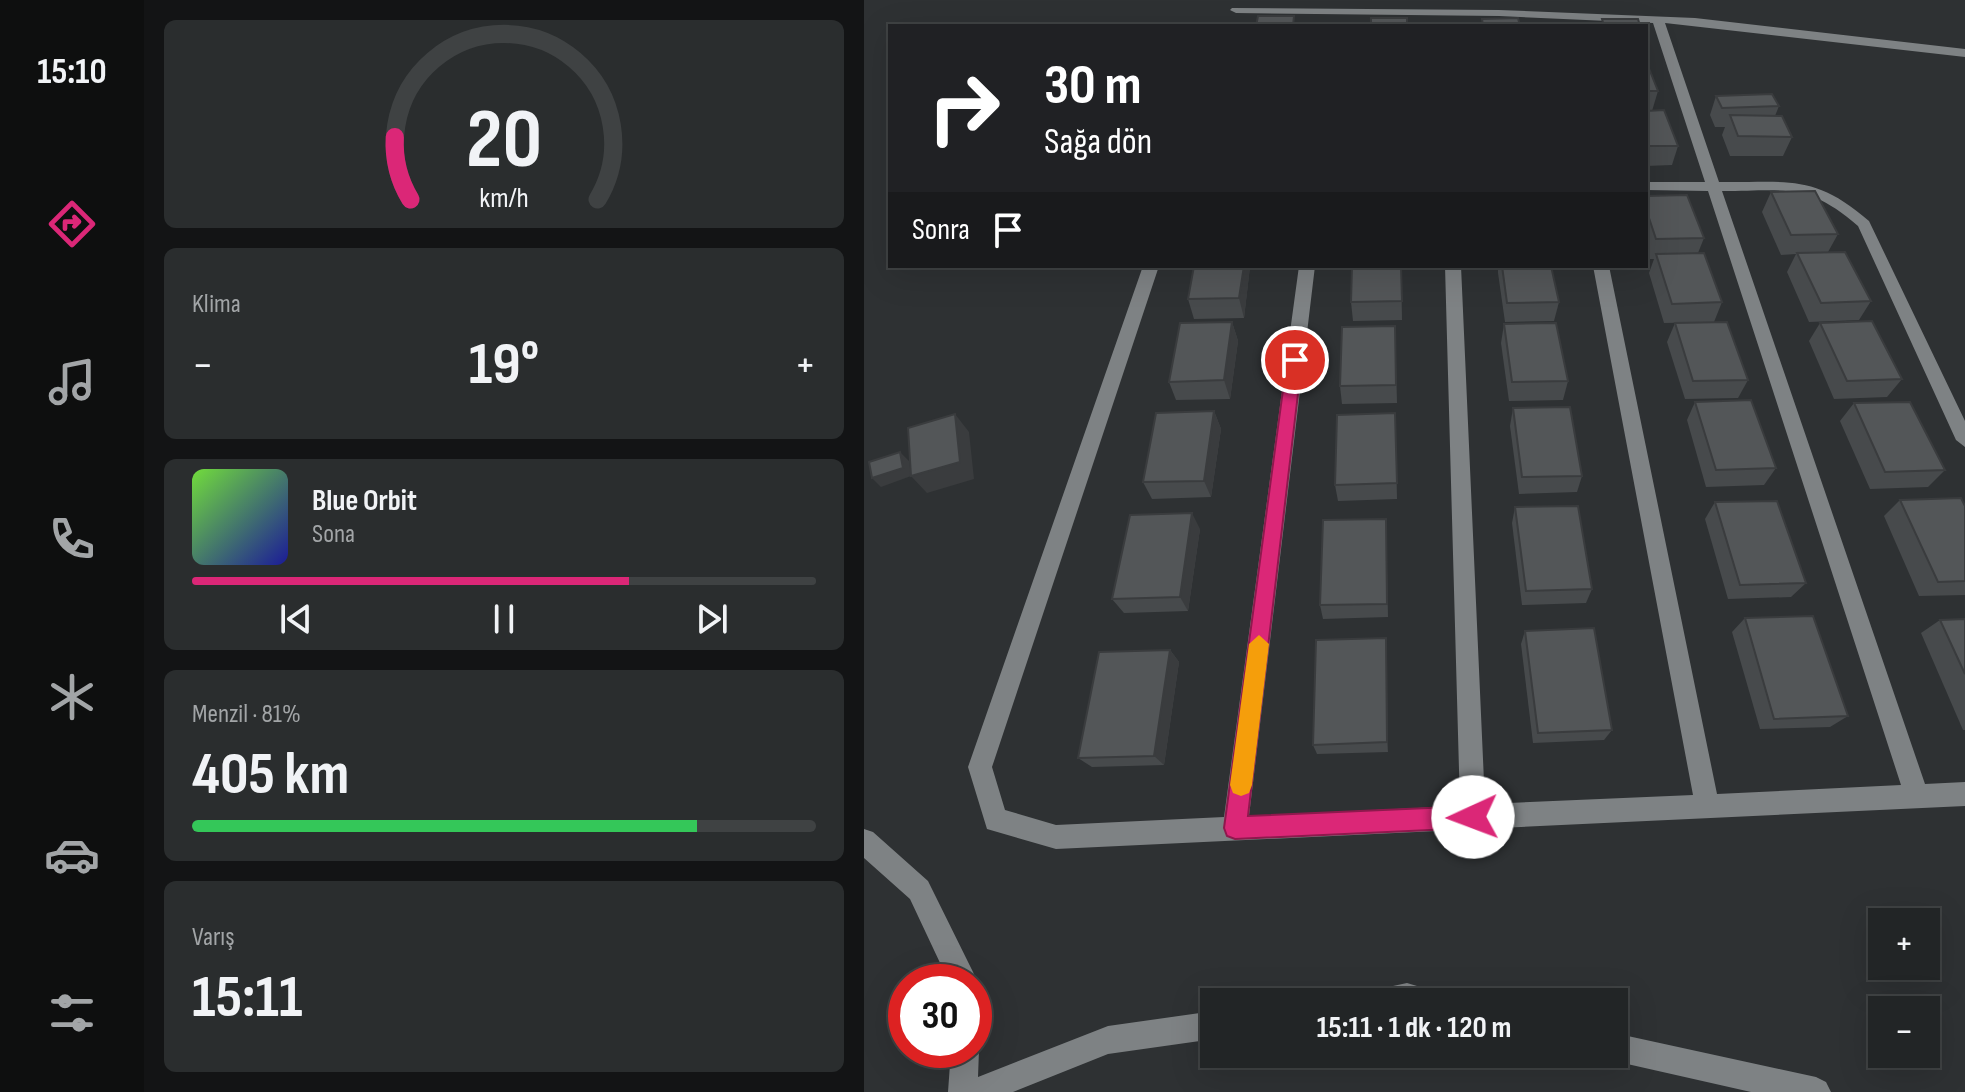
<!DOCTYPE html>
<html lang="tr">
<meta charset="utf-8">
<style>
body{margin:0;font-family:"Sofia Sans Condensed",sans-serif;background:#2a2d2e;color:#f1f3f6;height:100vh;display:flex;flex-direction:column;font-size:30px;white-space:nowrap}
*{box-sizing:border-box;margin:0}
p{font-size:26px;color:#a2a5a7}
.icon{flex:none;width:44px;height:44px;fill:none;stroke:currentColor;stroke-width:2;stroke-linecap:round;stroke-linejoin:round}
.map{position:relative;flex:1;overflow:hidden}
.side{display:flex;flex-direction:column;gap:20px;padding:20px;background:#131415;width:720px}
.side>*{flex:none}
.top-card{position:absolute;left:24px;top:24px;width:760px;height:244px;border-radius:0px;box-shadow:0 8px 32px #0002,0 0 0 2px #3f4243;background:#202124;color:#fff;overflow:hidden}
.controls{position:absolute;left:1004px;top:908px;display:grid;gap:16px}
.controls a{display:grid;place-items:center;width:72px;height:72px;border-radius:0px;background:#222526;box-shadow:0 8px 32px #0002,0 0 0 2px #3f4243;font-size:40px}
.speed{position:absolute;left:24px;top:964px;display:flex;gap:16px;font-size:40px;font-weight:700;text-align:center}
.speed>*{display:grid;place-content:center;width:104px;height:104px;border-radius:50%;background:#222526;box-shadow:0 8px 32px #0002,0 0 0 2px #3f4243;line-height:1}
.speed .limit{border:12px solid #d22;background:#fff;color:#111}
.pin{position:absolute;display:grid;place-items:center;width:68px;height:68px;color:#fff;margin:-34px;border:4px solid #fff;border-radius:50%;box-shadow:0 2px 8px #0007}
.me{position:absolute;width:88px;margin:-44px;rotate:268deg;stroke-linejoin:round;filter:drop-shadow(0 0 6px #0008)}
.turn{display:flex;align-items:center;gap:28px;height:168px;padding:0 24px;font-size:36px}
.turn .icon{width:104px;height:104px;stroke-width:2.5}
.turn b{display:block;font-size:56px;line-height:68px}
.then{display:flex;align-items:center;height:76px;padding:0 24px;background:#0003;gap:16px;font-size:30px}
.big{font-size:60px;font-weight:700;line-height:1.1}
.side .card{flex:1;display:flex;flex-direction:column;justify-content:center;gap:12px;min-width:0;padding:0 28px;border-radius:12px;background:#2a2d2e}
.side .dial{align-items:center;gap:0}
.dial svg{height:208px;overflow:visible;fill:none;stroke:#3f4243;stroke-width:7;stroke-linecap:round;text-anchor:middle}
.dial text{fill:#f1f3f6;stroke:none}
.song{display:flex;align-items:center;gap:24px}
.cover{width:96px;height:96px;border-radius:12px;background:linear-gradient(135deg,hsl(100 70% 55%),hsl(240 70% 35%))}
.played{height:8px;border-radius:4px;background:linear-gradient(90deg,#db2777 70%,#3f4243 70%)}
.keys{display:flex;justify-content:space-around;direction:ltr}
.heat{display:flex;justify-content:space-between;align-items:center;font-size:44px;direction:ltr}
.charge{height:12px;border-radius:6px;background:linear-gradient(90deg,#34c759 81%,#3f4243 0)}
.trip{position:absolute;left:336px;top:988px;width:428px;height:80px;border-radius:0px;background:#222526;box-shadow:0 8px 32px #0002,0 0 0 2px #3f4243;font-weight:700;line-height:80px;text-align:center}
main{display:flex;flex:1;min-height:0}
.dock{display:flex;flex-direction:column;width:144px;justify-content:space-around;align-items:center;background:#0e0f0f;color:#a2a5a7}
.dock .icon{width:56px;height:56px}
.dock .active{color:#db2777}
.dock b{font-size:36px;color:#f1f3f6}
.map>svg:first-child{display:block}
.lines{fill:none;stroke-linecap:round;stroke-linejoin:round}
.service{fill:#7e8284;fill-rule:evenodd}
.minor{fill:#7e8284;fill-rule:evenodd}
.wall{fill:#474a4c}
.shaded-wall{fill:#3a3c3e}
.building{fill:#535658;stroke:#3a3c3e;stroke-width:2}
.route{fill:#db2777;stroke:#8e194d;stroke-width:2}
.slow{fill:#f59e0b}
</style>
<main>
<nav class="dock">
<b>15:10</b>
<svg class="icon active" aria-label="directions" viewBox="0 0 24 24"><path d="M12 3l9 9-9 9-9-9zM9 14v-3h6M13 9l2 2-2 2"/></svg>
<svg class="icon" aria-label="music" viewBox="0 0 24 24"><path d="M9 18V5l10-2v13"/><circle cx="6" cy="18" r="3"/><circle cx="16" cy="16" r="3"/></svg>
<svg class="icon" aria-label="phone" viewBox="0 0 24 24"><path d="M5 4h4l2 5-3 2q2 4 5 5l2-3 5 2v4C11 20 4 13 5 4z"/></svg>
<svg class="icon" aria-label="climate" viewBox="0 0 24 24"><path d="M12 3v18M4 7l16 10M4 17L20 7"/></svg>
<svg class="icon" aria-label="car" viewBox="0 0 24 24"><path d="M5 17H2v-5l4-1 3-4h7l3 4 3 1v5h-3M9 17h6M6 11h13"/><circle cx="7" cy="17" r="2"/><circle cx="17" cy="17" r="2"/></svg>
<svg class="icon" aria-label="filters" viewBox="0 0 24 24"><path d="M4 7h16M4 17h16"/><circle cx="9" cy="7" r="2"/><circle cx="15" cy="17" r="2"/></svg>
</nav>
<section class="side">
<div class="card dial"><svg viewBox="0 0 100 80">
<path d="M14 69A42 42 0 1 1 86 69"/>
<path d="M14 69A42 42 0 0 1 8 45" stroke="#db2777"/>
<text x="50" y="56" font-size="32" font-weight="700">20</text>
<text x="50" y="72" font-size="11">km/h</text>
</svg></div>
<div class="card"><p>Klima</p>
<div class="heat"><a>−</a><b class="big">19°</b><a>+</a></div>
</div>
<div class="card">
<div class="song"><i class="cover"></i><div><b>Blue Orbit</b><p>Sona</p></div></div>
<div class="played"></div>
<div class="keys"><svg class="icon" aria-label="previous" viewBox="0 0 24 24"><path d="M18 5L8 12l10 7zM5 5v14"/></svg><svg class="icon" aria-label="pause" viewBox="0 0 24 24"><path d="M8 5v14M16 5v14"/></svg><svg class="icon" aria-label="next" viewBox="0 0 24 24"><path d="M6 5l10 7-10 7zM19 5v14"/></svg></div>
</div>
<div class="card"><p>Menzil · 81%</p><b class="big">405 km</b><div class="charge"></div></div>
<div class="card"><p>Varış</p><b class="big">15:11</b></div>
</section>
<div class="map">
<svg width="1101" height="1092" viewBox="0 0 1101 1092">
<rect width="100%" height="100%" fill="#2e3133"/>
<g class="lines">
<g class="service">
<polygon points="0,829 9,832 64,881 109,972 113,982 110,988 110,982 85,982 46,899 0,858"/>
<polygon points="543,983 573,992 577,1002 497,1002 501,992"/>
<polygon points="350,1011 350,1039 244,1054 149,1092 84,1092 87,1050 110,1050 110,1040 115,1050 114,1077 244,1026"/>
<polygon points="750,1033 952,1077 962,1082 967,1092 887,1092 750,1061 739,1054 750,1054"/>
</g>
<path class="minor" d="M368,8L635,10L831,18L1101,49V57L801,23L855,182C923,183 950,173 1005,221L1101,421V447L1092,440L994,226C944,182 921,191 858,191L1061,784L1101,782V806L192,849L123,829L104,767L279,266H295L128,767L141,810L192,825L360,817L435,266H451L385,816L596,806L581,266H597L621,804L829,795L729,266H745L853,794L1037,785L844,191L782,190V182H841L789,23L635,16L372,13L366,10Z"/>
</g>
<g class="wall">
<polygon points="782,61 794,91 788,111 782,111"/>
<polygon points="852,96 915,106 911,116 928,137 919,156 866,156 858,135 861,127 851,127 846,115"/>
<polygon points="782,111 814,146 808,165 782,166"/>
<polygon points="907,192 974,234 964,252 1007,301 995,320 945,322 923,272 932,254 917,255 898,212"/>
<polygon points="782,196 840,238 834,253 858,302 850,322 800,323 785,273 790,259 785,259 782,248"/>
<polygon points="330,266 386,266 380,318 330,319 324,299"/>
<polygon points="537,266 538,320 489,321 487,302"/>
<polygon points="634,266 687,266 695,302 690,321 641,322 634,273"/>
<polygon points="368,322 374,341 366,399 312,400 305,382"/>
<polygon points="811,323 884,380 874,398 821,399 803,342"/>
<polygon points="956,323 1038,379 1023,397 970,399 945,341"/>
<polygon points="640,324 704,381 699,400 645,401 637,343"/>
<polygon points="531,326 533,403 478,404 476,386"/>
<polygon points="831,402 912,468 900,485 842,487 823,420"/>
<polygon points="990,403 1081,470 1064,487 1006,489 976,421"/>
<polygon points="649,408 718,476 713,492 655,494 646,426"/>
<polygon points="350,411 357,429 347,497 288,499 279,482"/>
<polygon points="531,413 533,499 474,501 471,485"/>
<polygon points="1036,500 1101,506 1101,595 1055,596 1020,516"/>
<polygon points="851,502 942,583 927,597 864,599 841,519"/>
<polygon points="651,507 728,589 722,603 658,605 648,523"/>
<polygon points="522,519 524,617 459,619 456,605"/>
<polygon points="336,529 324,611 260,613 248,599"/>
<polygon points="881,618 984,716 966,727 896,729 868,632"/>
<polygon points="1101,619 1101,730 1099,730 1057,633 1076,620"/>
<polygon points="661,631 748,730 740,740 669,743 657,644"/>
<polygon points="522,638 524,752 453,754 449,745"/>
<polygon points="306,650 315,662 300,765 228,767 214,758"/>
</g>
<g class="shaded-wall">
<polygon points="380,266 386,266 386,268 380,318 375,298"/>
<polygon points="368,322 374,341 366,399 360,380"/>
<polygon points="350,411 357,429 347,497 340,481"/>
<polygon points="91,414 105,432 110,479 63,493 47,476 17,487 8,478 36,452 45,461 47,476"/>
<polygon points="328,513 336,529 324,611 316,597"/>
<polygon points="522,638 523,651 524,752 523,742"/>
<polygon points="306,650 315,662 300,765 290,756"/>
</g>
<g class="building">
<polygon points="394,16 430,16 429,26 392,26"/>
<rect x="507" y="18" width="36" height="8"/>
<polygon points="654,18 656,26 619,26 618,19"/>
<polygon points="738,19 774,19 776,26 740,26"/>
<polygon points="782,61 794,91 782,91"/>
<polygon points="908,94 915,106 858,108 852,96"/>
<polygon points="800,110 814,146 782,146 782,111"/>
<polygon points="866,115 918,116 928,137 874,136"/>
<polygon points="951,191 974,234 927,235 907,192"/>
<polygon points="823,195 840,238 792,239 782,209 782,196"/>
<polygon points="981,252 1007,301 957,303 933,253"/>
<polygon points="840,253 858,302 808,304 792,254"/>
<polygon points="330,266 380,266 375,298 324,299"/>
<polygon points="488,266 537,266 538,301 487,302"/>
<polygon points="638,266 687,266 695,302 643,303"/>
<polygon points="1008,321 1038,379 983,381 956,323"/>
<polygon points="368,322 360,380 305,382 316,323"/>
<polygon points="863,322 884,380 829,381 811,323"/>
<polygon points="692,323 704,381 648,382 640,324"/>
<polygon points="531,326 532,385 476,386 478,327"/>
<polygon points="887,400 912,468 852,470 831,402"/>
<polygon points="1046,402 1081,470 1021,472 990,403"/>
<polygon points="706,407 718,476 658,477 649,408"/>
<polygon points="350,411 340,481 279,482 292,413"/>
<polygon points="531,413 533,483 471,485 473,415"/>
<polygon points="91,414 96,462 47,476 44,428"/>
<polygon points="36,452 39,468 8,478 5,462"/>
<polygon points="1097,498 1101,506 1101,581 1074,582 1036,500"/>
<polygon points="913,501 942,583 876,585 851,502"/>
<polygon points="714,506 728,589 662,591 651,507"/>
<polygon points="328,513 316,597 248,599 266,515"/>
<polygon points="522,519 523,604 456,605 459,520"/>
<polygon points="949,616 984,716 910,719 881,618"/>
<polygon points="1101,619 1101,674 1076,620"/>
<polygon points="730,628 748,730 674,733 661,631"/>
<polygon points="522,638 523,742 449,745 452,640"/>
<polygon points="306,650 290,756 214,758 235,652"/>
</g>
<polygon class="route" points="431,354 438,360 384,816 609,806 617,809 620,817 617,825 609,828 371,839 363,836 360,828 423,360"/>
<polygon class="slow" points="395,635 405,644 388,785 385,793 377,796 369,793 366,785 385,644"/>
</svg>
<div class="controls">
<a>+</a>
<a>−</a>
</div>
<div class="speed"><div class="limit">30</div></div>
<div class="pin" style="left:431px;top:360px;background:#d93025"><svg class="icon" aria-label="arrive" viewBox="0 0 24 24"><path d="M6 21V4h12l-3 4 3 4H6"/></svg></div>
<svg class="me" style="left:609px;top:817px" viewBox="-20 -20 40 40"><circle r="19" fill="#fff"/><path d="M0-13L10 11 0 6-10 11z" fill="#db2777"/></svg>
<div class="trip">15:11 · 1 dk · 120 m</div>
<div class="top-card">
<div class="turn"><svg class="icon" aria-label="right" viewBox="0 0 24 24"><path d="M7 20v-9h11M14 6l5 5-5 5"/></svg><div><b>30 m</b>Sağa dön</div></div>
<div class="then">Sonra<svg class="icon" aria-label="arrive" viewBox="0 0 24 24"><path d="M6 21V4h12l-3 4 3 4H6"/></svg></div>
</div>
</div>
</main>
